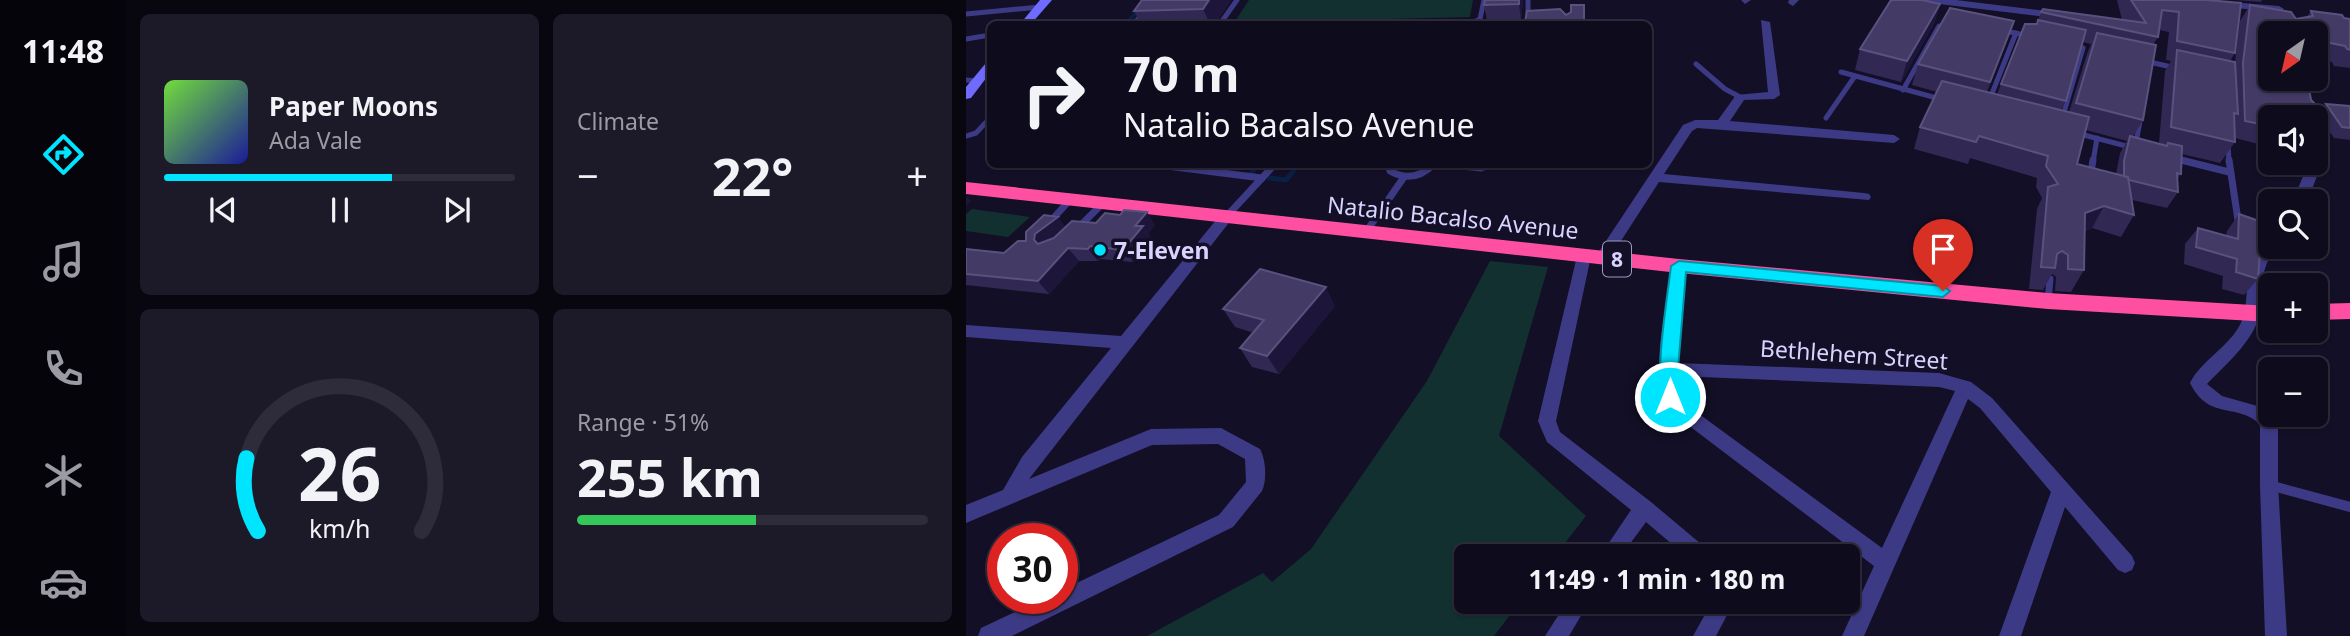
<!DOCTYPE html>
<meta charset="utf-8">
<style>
body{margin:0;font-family:"Noto Sans",sans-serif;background:#1c1929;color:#f1f3f6;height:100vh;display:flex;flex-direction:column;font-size:26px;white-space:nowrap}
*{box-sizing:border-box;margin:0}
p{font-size:23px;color:#9b9ba3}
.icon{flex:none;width:38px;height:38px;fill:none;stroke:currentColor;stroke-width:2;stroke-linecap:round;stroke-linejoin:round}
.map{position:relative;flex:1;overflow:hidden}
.side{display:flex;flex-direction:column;gap:14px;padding:14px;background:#08060f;width:840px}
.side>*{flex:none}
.hud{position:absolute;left:21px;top:21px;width:665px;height:147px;border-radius:10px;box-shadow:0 2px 5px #0004,0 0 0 2px #2e2b3b;background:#0e0b1c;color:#f1f3f6;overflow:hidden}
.needle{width:46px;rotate:214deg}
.fabs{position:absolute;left:1292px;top:21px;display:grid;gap:14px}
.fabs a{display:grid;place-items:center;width:70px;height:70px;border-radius:10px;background:#0e0b1c;box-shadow:0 2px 5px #0004,0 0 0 2px #2e2b3b;font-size:35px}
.speed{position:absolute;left:21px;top:523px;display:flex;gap:14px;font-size:35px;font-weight:700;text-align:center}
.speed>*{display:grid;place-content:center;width:91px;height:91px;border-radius:50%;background:#0e0b1c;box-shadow:0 2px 5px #0004,0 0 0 2px #2e2b3b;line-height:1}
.speed .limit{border:10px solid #d22;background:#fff;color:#111}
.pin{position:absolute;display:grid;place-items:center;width:60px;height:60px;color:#fff;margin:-72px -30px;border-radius:50% 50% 50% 0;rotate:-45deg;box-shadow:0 0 7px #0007}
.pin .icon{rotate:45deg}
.me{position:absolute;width:77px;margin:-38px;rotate:0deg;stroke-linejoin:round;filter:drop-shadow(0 0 5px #0008)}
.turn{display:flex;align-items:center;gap:24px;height:147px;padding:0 21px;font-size:32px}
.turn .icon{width:91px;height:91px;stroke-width:2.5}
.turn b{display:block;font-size:49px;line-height:60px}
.big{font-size:52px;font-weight:700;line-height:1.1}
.side .widget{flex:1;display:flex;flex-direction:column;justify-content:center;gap:10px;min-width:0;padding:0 24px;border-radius:10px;background:#1c1929}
.side .dial{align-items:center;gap:0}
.dial svg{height:182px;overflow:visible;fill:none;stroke:#2e2b3b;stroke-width:7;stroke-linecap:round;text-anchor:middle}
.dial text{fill:#f1f3f6;stroke:none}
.song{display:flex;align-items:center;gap:21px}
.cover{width:84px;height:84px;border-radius:10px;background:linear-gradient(135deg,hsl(100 70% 55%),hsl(240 70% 35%))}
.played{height:7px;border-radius:4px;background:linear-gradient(90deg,#00e5ff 65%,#2e2b3b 65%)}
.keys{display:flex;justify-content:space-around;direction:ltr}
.heat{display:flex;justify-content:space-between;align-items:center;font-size:38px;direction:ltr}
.charge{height:10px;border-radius:5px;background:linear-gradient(90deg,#34c759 51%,#2e2b3b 0)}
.side .tiles{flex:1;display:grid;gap:14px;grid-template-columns:repeat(2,1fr)}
.trip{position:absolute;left:488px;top:544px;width:406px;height:70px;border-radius:10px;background:#0e0b1c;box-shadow:0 2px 5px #0004,0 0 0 2px #2e2b3b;font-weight:700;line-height:70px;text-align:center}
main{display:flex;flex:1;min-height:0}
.tabs{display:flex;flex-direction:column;width:126px;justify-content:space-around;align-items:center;background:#06040b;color:#9b9ba3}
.tabs .icon{width:49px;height:49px}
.tabs .current{color:#00e5ff}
.tabs b{font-size:32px;color:#f1f3f6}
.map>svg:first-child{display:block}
.green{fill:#12302f}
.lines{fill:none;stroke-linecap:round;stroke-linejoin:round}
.stream-far1{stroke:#0a1f44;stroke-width:3.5}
.stream{stroke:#0a1f44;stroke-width:5}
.lane-far2{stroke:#3d3a85;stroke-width:5}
.lane-far1{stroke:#3d3a85;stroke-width:7}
.lane{stroke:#3d3a85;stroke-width:10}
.street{fill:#3d3a85;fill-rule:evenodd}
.secondary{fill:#6f6bff;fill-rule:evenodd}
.highway{fill:#ff4fa3;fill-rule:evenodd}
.wall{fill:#312854;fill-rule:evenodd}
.shaded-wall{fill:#1d163a}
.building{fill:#433a66;stroke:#5a527e;stroke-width:2}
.route{fill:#00e5ff;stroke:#0095a6;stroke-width:2}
.poi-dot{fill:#00e5ff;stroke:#130f26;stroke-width:2.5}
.labels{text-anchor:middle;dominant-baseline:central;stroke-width:7;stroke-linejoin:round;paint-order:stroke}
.shield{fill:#130f26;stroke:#9e99be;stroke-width:2}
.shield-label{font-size:21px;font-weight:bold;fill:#d9d4ff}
.street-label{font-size:23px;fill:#d9d4ff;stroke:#130f26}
.poi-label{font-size:23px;font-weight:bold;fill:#d9d4ff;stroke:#130f26;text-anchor:start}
</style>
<main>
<nav class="tabs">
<b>11:48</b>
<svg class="icon current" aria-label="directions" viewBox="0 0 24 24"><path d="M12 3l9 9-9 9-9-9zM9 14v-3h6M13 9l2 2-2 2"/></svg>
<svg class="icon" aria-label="music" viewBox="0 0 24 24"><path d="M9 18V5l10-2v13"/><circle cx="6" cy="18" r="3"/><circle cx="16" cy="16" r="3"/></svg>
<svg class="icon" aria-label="phone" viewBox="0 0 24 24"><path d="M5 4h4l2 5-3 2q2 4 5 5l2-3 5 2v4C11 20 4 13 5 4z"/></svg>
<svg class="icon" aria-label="climate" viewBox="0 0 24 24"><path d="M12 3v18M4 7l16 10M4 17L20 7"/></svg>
<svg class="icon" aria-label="car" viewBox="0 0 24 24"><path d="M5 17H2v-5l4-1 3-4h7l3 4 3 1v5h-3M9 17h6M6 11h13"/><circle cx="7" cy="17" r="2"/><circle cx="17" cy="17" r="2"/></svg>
</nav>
<section class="side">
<div class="tiles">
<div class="widget">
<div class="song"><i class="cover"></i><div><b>Paper Moons</b><p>Ada Vale</p></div></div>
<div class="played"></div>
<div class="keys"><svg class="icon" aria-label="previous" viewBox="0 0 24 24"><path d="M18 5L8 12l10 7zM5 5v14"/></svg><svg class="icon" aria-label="pause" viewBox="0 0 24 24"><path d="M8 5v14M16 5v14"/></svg><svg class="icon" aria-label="next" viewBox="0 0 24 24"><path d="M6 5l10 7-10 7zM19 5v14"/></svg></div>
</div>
<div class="widget"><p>Climate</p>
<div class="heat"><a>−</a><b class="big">22°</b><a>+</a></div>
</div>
<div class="widget dial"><svg viewBox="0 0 100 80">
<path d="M14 69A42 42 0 1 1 86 69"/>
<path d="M14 69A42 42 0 0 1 9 37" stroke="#00e5ff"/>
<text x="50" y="56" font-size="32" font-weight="700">26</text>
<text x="50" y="72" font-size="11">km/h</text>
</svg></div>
<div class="widget"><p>Range · 51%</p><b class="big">255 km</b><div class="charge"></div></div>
</div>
</section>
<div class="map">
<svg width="1384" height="636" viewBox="0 0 1384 636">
<rect width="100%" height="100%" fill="#130f26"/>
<g class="green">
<polygon points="283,0 507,0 504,17 268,23"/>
<polygon points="6,209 64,217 42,237 0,231 0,214"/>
<polygon points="524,261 582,267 533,436 620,516 589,556 500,556 500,602 554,602 528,636 181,636 297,573 306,582 345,549 461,381"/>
</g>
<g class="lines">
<polyline class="stream-far1" points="159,24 183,0"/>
<g class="stream">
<polyline points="288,175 285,174 291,164"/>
<polyline points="303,178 320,180 333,164"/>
</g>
<g class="lane-far2">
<polyline points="562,0 562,20"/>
<polyline points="0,14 74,7"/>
<polyline points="167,24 191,0"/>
<polyline points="254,24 271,0"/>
<polyline points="504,24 514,19 518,0"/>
<polyline points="1035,30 1063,36"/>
<polyline points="0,39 18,36"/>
<polyline points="1179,61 1210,68"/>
<polyline points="730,64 759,89 774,97"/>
<polyline points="875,72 978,100"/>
<polyline points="0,80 12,81"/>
<polyline points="937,90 973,26"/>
<polyline points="1023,101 1050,33"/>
<polyline points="860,118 889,76"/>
<polyline points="1096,119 1117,48"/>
<polyline points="1110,133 1168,148"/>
<polyline points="0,136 10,133 24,118"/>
<polyline points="1262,143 1263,162"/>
<polyline points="1169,148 1175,116"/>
<polyline points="1208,158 1222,162"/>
<polyline points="1127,162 1131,138"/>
</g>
<g class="lane-far1">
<polyline points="1215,160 1263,172"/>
<polyline points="1263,160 1273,227"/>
<polyline points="185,164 296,178"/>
<path d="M422,164L424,171C440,180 455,177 468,164"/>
<polyline points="476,164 515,168 526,164"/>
<polyline points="1125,172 1127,160"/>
<polyline points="260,217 309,164"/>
<polyline points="82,224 103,201"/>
<polyline points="113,227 136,204"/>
<polyline points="400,232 438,177"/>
<polyline points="1082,301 1084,279"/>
</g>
<polyline class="lane" points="1303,485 1384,507"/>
<g class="street">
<polygon points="775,0 785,0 779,4"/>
<polygon points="823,0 833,0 827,6 822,3"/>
<polygon points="960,0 990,0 1096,13 1101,16 1096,19 965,3"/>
<polygon points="1252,1 1313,6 1318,9 1313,12 1248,6 1247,4"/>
<polygon points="795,20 804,22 814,95 808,99 778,100 764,121 928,135 934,139 928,143 731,128 726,131 698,174 898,193 903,194 905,197 903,200 693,182 642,261 632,261 630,257 632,253 717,125 729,120 752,120 770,95 802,92"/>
<polygon points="1328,79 1340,79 1347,117 1335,117"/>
<polygon points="1349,160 1354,169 1341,201 1327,201 1340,169 1340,163 1349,163"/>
<path d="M260,212L265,214L267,217L265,220L63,479L185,429L255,428L294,449C300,460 301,480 296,491L267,527L46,636H12L15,628L78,598H96V590L253,515L280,482L279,459L252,444L186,445L0,523V505L37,490L56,457L145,348L0,337V325L155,336L255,214Z"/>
<path d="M1304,241V247H1311C1289,275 1302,284 1294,314C1286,343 1261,363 1241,384L1256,396L1302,409L1312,421V485L1321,636H1299L1294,485V424C1269,402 1243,421 1224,383C1237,357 1269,345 1278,315C1284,292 1275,251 1304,241Z"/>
<polygon points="618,251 625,256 590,421 594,432 685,502 741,549 744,556 720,556 680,522 655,556 634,556 665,510 581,442 572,421 611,256"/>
<path d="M713,261L720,266L711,363L973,373L1005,382L1026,398L1166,556L1169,563L1166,570L1159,573L1152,570L1099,507L1055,636H1033L1085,492L1014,408L1002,399L898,636H876L908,566L701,409C683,373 701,305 706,266ZM711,376L973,387L989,391L916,548L714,400Z"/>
<polygon points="601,602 623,602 603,636 579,636"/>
<polygon points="746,602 768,602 750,636 727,636"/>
</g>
<g class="secondary">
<polygon points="74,0 86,0 65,24 54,24"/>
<polygon points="24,62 24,73 5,98 0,99 0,87 20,63"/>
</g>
<g class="highway">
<polygon points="0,182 713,259 1082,293 1304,306 1304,322 1082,309 713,273 0,194"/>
<polygon points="1384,303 1384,319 1349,320 1349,304"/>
</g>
</g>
<g class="wall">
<polygon points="176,0 265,0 249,24 175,24 168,11"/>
<polygon points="557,0 555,20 521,21 518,5"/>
<path d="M1151,0H1241L1275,3L1269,53L1264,61L1269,62L1274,21L1284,5L1325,12L1330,19L1340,18L1345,11L1376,15L1378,18L1384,19V68L1368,66L1366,62L1349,59V33H1304V79H1308V81L1343,88L1345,100L1348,103L1352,138L1349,142V117H1304V147L1269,138V142L1254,163L1216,154L1215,174L1212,178V192L1201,208L1166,200L1168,215L1155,237L1126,228L1119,231L1118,270L1105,292L1089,291L1090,277L1086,274L1077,290L1063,289L1071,209L1076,198L1070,187L1071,178L1004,158L1002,164L948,149L954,127L971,92L946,85L952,64L984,8L1048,21L1021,92L1031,94L1059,24H1070L1077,9L1156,20ZM1193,30L1203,32L1200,60L1205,61L1199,71L1193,143L1167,137L1177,120L1190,45H1187L1192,37ZM1117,42L1125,44L1121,54L1103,112L1095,110L1100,101ZM1120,130L1161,141L1154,153L1150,174L1111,164Z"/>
<polygon points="1269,0 1296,0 1295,2"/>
<polygon points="974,4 968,24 935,82 889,70 894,49"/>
<polygon points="618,5 619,24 560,24 559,22 600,15"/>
<polygon points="1360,104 1384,106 1384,140 1368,138 1352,115"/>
<polygon points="1273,214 1292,279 1278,295 1256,289 1257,276 1218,264 1219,244 1232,228 1260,236 1261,231"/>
<polygon points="154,215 189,225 182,233 186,239 167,262 134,259 132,261 113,261 83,294 0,285 0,249 38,253 60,241 99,227 130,223"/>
<polygon points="369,306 313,374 286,367 274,348 288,333 269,327 257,309"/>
</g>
<g class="shaded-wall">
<polygon points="243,0 265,0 249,24 244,24 237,9"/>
<polygon points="553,0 557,0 555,20 553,4"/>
<polygon points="974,4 968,24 935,82 941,61"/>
<polygon points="0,196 5,201 0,206"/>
<polygon points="1138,206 1126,228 1107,234 1119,213"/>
<polygon points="181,212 189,225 182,233 186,239 167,262 157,250 169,226"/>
<polygon points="92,217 102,230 78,253 68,240 69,234"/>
<polygon points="124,246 134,259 132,261 122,249"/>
<polygon points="102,248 113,261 83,294 72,281"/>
<polygon points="360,287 369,306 313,374 301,356"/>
</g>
<g class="building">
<polygon points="176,0 243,0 237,9 168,11"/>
<polygon points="519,0 553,0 553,4 518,5"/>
<polygon points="925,0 956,0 974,4 941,61 894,49"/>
<polygon points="1165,0 1241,0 1275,3 1269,53 1211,41 1213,12 1196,10 1192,37 1075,12 1077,9 1180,23"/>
<polygon points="605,5 618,5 618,20 559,22 561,11 594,9 600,15 605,12"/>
<polygon points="1284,5 1325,12 1330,19 1347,16 1345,11 1376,15 1378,18 1384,19 1384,50 1381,49 1379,46 1349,40 1349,33 1304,33 1304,79 1308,79 1308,81 1343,88 1345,100 1348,103 1352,138 1349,137 1349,117 1304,117 1304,126 1279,121 1277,63"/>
<polygon points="984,8 1048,21 1024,82 952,64"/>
<polygon points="1072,20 1120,30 1100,101 1035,84 1059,24 1071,24"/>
<polygon points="1131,33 1190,45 1177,120 1110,103"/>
<polygon points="1211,50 1269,62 1272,114 1268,113 1269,142 1205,127"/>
<polygon points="976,81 1123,117 1111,164 1162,177 1168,215 1138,206 1119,213 1118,270 1102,269 1102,255 1096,251 1091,254 1089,268 1075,267 1082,187 1092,184 1080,166 1082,156 1013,136 1010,142 954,127"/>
<polygon points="1360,104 1384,106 1384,128 1376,127"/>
<polygon points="1164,136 1201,146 1202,143 1216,146 1215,174 1211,173 1212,192 1163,180 1162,177 1158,176 1158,161"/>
<polygon points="158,210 181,212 169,226 177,226 157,250 124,246 122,249 102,248 72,281 0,274 0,249 38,253 52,241 60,241 60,232 78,215 92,217 69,234 68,240 72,244 88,238 106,221 130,223 139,213 154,215"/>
<polygon points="1273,214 1296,222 1292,279 1270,272 1271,259 1230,247 1232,228 1272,239"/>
<polygon points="294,269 360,287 301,356 274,348 298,320 257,309"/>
</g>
<path class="route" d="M713,261L977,286L984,291L977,297L720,272L712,369L713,397L710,402H698C687,381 702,293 705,266Z"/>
<circle class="poi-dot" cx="134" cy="250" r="7"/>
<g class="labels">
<rect class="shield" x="637" y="241.5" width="28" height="35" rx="5"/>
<g class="shield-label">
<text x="651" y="259">8</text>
</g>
<g class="street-label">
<text transform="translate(487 217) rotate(6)">Natalio Bacalso Avenue</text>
<text transform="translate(888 354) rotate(4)">Bethlehem Street</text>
</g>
<g class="poi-label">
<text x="148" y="250">7-Eleven</text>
</g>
</g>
</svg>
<div class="fabs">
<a><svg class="needle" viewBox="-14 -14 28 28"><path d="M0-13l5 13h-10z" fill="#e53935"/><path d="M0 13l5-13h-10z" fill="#9b9ba3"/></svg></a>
<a><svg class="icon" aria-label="sound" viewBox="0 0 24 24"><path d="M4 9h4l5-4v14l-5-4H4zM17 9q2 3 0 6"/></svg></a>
<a><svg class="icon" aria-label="search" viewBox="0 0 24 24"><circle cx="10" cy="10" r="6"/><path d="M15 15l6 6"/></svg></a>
<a>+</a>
<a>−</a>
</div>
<div class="speed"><div class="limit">30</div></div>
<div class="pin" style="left:977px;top:291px;background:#d93025"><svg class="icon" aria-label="arrive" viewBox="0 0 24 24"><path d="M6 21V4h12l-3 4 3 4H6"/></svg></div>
<svg class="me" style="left:704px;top:397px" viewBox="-20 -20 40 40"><circle r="17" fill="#00e5ff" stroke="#fff" stroke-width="3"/><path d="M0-11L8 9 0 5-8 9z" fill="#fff"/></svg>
<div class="trip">11:49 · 1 min · 180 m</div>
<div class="hud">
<div class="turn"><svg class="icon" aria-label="right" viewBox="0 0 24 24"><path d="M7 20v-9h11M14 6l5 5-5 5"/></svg><div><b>70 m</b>Natalio Bacalso Avenue</div></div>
</div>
</div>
</main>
